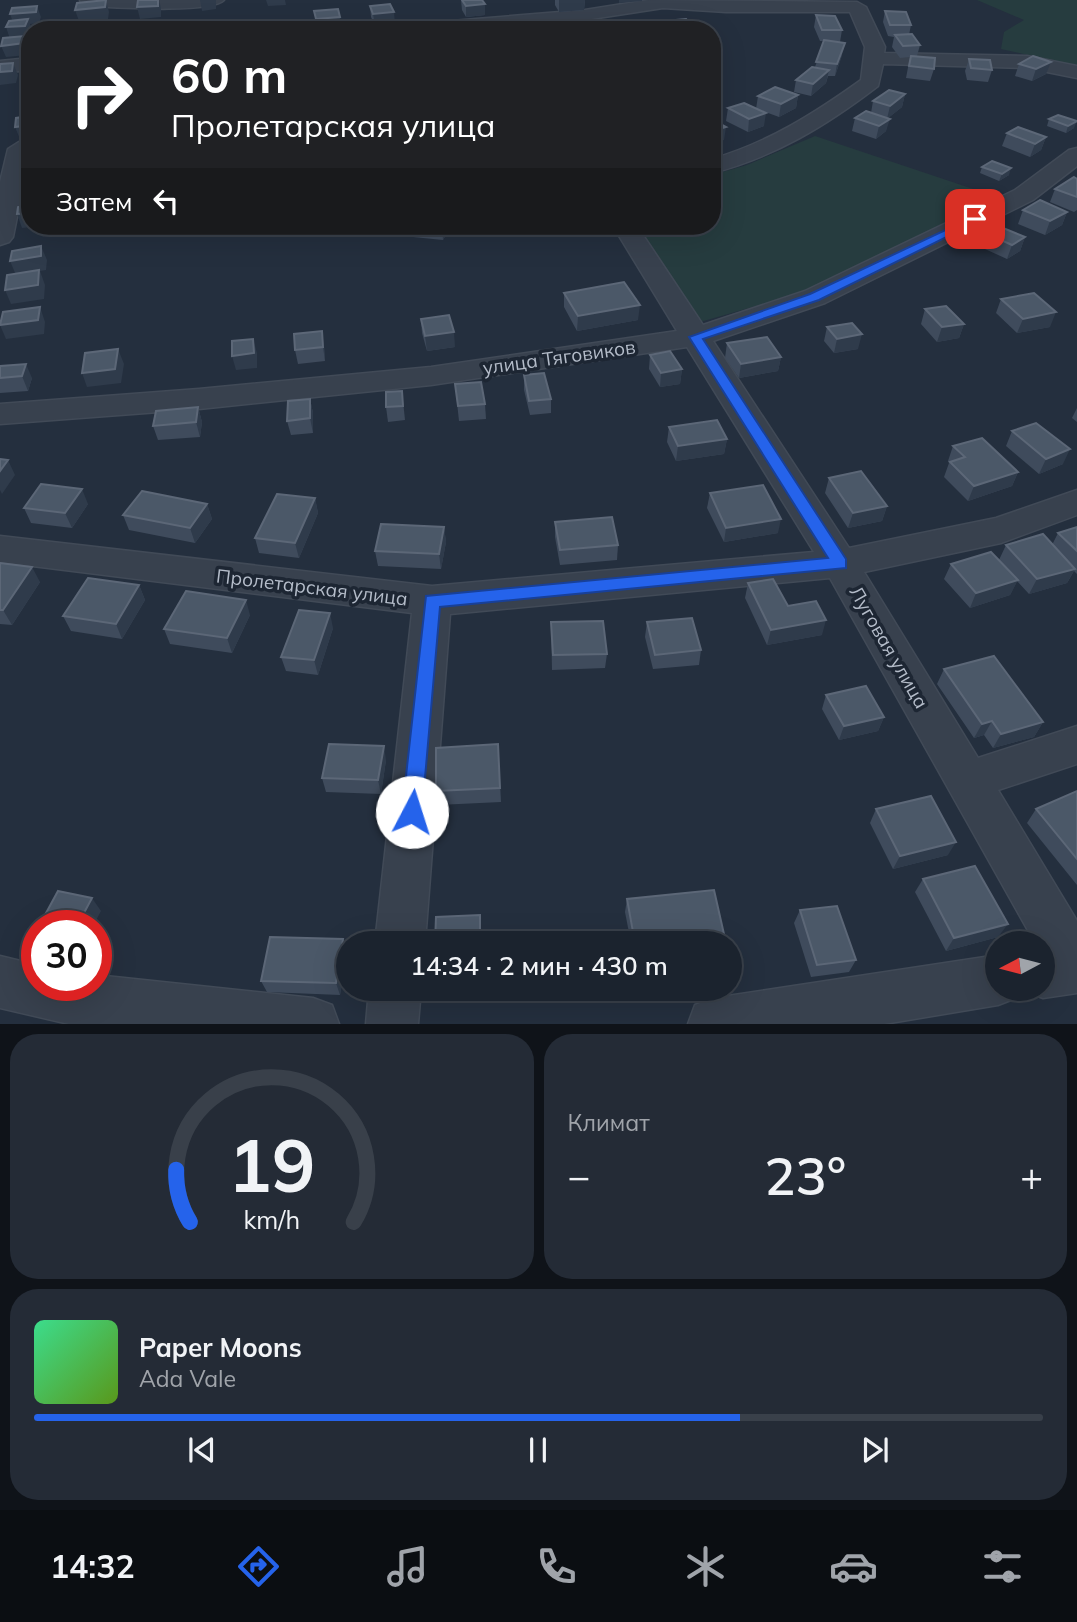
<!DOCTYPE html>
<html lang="ru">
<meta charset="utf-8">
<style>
body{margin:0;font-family:Mulish,sans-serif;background:#242b36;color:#f1f3f6;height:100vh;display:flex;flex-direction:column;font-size:26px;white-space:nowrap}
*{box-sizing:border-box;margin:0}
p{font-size:23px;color:#a0a4aa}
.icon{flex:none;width:38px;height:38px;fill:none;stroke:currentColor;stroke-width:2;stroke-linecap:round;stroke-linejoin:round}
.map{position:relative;height:1024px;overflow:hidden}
.panel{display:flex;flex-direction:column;gap:10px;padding:10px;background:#0f1319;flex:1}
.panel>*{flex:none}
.top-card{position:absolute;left:21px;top:21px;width:700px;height:214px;border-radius:28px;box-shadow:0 7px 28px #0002,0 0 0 2px #39404a;background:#202124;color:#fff;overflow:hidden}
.needle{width:46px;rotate:263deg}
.tools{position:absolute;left:985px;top:931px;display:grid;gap:14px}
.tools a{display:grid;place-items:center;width:70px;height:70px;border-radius:50%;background:#1b232e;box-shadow:0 7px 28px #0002,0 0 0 2px #39404a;font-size:35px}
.speed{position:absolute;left:21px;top:910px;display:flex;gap:14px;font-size:35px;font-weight:700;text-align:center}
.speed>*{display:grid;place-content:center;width:91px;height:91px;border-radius:50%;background:#1b232e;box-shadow:0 7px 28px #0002,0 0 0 2px #39404a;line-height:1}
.speed .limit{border:10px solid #d22;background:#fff;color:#111}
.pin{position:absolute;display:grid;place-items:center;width:60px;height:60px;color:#fff;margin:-30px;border-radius:14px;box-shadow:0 4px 10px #0006}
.me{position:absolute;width:77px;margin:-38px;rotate:5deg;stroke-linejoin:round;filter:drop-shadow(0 0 5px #0008)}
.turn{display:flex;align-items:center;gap:24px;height:147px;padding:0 35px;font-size:32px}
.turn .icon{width:91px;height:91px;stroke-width:2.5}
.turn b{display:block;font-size:49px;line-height:60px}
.then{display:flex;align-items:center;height:66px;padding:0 35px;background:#0003;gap:14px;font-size:26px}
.big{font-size:52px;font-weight:600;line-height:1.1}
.panel .widget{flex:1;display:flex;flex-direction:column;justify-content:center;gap:10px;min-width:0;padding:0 24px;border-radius:28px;background:#242b36}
.panel .dial{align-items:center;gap:0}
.dial svg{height:182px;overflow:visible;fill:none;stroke:#39404a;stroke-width:7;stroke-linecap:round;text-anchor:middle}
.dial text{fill:#f1f3f6;stroke:none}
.song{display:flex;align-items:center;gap:21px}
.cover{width:84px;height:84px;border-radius:10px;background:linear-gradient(135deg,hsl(150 70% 55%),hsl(90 70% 35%))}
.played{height:7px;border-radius:4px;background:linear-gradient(90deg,#2563eb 70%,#39404a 70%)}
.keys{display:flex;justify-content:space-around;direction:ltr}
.heat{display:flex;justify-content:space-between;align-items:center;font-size:38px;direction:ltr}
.panel .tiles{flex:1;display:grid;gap:10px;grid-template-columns:1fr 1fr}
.widget:last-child{grid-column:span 2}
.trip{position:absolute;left:336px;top:931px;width:406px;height:70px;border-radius:35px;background:#1b232e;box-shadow:0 7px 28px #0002,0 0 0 2px #39404a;font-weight:600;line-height:70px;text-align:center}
.tab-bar{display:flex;height:112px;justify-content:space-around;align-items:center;background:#0b0e12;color:#a0a4aa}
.tab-bar .icon{width:49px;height:49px}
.tab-bar .on{color:#2563eb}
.tab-bar b{font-size:32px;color:#f1f3f6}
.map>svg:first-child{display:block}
.green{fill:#263c3f}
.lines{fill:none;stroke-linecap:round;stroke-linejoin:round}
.minor-casing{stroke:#414a57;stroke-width:3}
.minor{fill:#38414e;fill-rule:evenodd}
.wall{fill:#3f4b5c}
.shaded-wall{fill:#2f3b4b}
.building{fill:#4b5868;stroke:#5c6777;stroke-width:2}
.route{fill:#2563eb;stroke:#184099;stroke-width:2}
.labels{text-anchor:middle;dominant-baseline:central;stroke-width:7;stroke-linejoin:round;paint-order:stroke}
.street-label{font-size:19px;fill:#b4bcc9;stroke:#1d2633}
</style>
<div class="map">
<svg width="1077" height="1024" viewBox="0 0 1077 1024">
<rect width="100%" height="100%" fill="#242f3e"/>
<g class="green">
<polygon points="977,0 1077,0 1077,66 1001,49 1004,32 1024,20"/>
<polygon points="815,136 1000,198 808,291 700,322 635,226 712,226 712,175 747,165"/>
</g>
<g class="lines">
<defs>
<g id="minor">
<path d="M80,0H224C211,14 111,7 88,6L82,5Z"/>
<path d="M648,0L857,2L866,7L885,47L884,53L1027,56L1077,66V78L1027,68L883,64L878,86C827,125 775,157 712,173V159C768,143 815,113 861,80L865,47L850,12H726L663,8L585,20L480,30H406L415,24L585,10Z"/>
<polygon points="30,58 30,70 0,73 0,61"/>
<polygon points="19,142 27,144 30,152 13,237 9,242 0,245 0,182 8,149"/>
<polygon points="1077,148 1077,166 1033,200 825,303 713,341 849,548 996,518 1077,490 1077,515 1001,543 864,572 978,758 1077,726 1077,764 998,790 1077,921 1077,993 1043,998 1025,991 1043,989 1043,943 1035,943 830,578 450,614 425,943 375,943 412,613 0,562 0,536 432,586 814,552 687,347 431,385 199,409 0,424 0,404 199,389 431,367 677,331 613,226 637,226 703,325 805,291 1015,190 1069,150"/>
<polygon points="998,955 998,989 1020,989 1016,998 998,1005 884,1024 688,1024 695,1005 714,998"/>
<polygon points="0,956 37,965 37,985 96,985 96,975 313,998 332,1005 339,1024 69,1024 0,1008"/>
<polygon points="369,989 421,989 418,1024 366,1024"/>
</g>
</defs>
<use href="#minor" class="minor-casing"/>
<use href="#minor" class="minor"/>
</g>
<g class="wall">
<polygon points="461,0 482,0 485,4 485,15 466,17 462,10"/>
<polygon points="555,0 585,0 584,10 559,12 555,5"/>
<polygon points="370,6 395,24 375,26 371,17"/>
<polygon points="885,11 911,25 909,35 920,45 917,56 934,69 930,81 906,78 910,57 900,58 892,47 894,37 888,36 883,22"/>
<polygon points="816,15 842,30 840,42 834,41 842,55 835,76 828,76 826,83 811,96 794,92 796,80 815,67 824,41 820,41 814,27"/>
<polygon points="653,22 692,30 652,30"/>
<polygon points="1033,56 1046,74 1032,81 1015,76 1019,64"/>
<polygon points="969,59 992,70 988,82 967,80 965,71"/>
<polygon points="905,94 902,107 888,118 886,131 876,139 852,131 855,118 871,113 873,101"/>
<polygon points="798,95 796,108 779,117 757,109 764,126 748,132 726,121 728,108 756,109 758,96"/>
<polygon points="1049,119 1074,128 1066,133 1047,126"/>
<polygon points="1007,133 1046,137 1041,150 1030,157 1002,146"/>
<polygon points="982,167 1009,175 999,181 980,173"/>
<polygon points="1077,179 1077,210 1074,212 1050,202 1055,189"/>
<polygon points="1023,210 1067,212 1062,225 1045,235 1018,224"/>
<polygon points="392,226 451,226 443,240 393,235"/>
<polygon points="990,235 1025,237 1020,251 1007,259 985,249"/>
<polygon points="564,293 638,320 577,331 564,307"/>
<polygon points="1001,299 1050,327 1017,333 996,313"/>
<polygon points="925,309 964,324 959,338 937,342 921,324"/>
<polygon points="421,319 455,347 427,351 422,333"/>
<polygon points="827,327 858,349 834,353 824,341"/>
<polygon points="727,343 781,357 778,371 739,378 725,358"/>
<polygon points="324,346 325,361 298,364 295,350"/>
<polygon points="650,355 682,369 680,384 660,387 649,369"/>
<polygon points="0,366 32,378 28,391 0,393"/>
<polygon points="524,375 551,399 551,413 530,415 524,390"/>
<polygon points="455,384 485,404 486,419 459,421"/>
<polygon points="402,391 405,420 388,422 386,407"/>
<polygon points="310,399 313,413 313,433 291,435 287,421"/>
<polygon points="198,407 202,422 200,437 158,440 153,426"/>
<polygon points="1077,408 1077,422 1072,418"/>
<polygon points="669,427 727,439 724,454 676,461 667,442"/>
<polygon points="1012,431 1063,464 1039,474 1006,446"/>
<polygon points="953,446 1018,472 1012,486 968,501 944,477 949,463 948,461"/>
<polygon points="829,478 887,506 882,521 848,528 825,493"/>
<polygon points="710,493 778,533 724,542 707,508"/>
<polygon points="315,498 318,513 299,558 259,553 255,538"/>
<polygon points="88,504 72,528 31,523 24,508"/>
<polygon points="207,504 212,519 195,543 129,530 123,515"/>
<polygon points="555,522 618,545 617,560 560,565 555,537"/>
<polygon points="444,527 446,542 441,569 378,566 375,551"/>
<polygon points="1077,527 1077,574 1074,571 1067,583 1029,594 1017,581 1010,595 970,608 944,579 951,564 999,560 1006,545 1052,545 1058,533"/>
<polygon points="0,563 40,582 12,625 0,624"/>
<polygon points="748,583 788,606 822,635 767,645 745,598"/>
<polygon points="139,585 145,600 122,639 71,631 63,616"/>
<polygon points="250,615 232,653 170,644 164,629"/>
<polygon points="551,622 607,654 605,668 552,670"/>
<polygon points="647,622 701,650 699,665 653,669 645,637"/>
<polygon points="333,628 318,675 286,671 281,657"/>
<polygon points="944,669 1043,722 1034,737 993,748 984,735 974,738 937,684"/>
<polygon points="826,695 884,717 878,731 839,740 822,709"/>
<polygon points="498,744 501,802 438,805 436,791"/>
<polygon points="386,760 381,794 326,792 322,778"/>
<polygon points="1077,791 1077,885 1027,823 1036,809"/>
<polygon points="876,809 948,855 893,869 870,823"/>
<polygon points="923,879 998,937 946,951 915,892"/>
<polygon points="627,899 726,943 631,943 625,912"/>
<polygon points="800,910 856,960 849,972 811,977 794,923"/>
<polygon points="343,939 347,951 340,995 267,992 261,981"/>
<polygon points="433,989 481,989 481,1000 435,1001"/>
</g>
<g class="shaded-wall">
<polygon points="106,0 109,12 108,19 79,21 75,10"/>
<polygon points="159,0 161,8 161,17 140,19 137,7"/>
<polygon points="200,0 216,0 216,9 202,11"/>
<polygon points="266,0 285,0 286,5 268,6"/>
<polygon points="559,0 585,0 584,10 559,12"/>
<polygon points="619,0 642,0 642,1 619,3"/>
<polygon points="485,4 485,15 466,17 466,6"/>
<polygon points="37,6 41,17 39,23 30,24 32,30 30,30 29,38 26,38 29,47 28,55 6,57 1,46 10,39 6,27 14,25 10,14"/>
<polygon points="394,12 395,24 375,26 373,14"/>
<polygon points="340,17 342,29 318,30 316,19"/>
<polygon points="692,26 692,30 659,30 659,29"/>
<polygon points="845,43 842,55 835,76 837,64"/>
<polygon points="1051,62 1046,74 1032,81 1036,69"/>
<polygon points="13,63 18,75 16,83 0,85 0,72"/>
<polygon points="829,70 826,83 811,96 813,84"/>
<polygon points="905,94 902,107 887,119 890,106"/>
<polygon points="798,95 796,108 779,117 781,104"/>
<polygon points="766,113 764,126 748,132 749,119"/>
<polygon points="890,119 886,131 876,139 879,126"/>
<polygon points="1077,121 1074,128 1066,133 1068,126"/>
<polygon points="30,125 30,138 20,139 15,127"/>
<polygon points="726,127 724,140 712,144 712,131"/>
<polygon points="1046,137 1041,150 1030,157 1035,144"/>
<polygon points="30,155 30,169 27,169 22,156"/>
<polygon points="1011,168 1009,175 999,181 1002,174"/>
<polygon points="1067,212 1062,225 1045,235 1050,221"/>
<polygon points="30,213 30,226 40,226 22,228 17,214"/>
<polygon points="443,226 451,226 443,240 442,227"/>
<polygon points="1025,237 1020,251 1007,259 1012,245"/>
<polygon points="41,246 47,260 46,270 40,271 45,285 44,299 11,304 5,290 16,275 10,261"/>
<polygon points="640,305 638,320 577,331 578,316"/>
<polygon points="40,307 45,322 44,334 6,339 0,325"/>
<polygon points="1056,312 1050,327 1017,333 1023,319"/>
<polygon points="964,324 959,338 937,342 942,327"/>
<polygon points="322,331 324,346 325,361 323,347"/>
<polygon points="454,332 455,347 427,351 425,336"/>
<polygon points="862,334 858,349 834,353 837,339"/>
<polygon points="253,339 257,353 257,368 236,370 232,356"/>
<polygon points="118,349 124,364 121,383 87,387 82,373"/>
<polygon points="781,357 778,371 739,378 741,364"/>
<polygon points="26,364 32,378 28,391 22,376"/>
<polygon points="682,369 680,384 660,387 661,373"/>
<polygon points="310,399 313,413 313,433 310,418"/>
<polygon points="198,407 202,422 200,437 196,422"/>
<polygon points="727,439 724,454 676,461 678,446"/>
<polygon points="1070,449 1063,464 1039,474 1046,459"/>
<polygon points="8,460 15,475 2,494 0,490 0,471"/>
<polygon points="1018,472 1012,486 968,501 974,486"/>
<polygon points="82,489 88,504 72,528 65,513"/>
<polygon points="315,498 318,513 299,558 295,543"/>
<polygon points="207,504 212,519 195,543 190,528"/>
<polygon points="887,506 882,521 848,528 853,513"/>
<polygon points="781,519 778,533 724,542 726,528"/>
<polygon points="444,527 446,542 441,569 439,554"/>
<polygon points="32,567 40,582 12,625 3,610"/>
<polygon points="1075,569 1067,583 1029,594 1037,579"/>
<polygon points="1018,580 1010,595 970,608 976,593"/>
<polygon points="139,585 145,600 122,639 116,624"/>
<polygon points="246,600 250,615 232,653 227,638"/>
<polygon points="330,613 333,628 318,675 314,660"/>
<polygon points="826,620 822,635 767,645 771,630"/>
<polygon points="884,717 878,731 839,740 844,726"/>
<polygon points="992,721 984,735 974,738 982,724"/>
<polygon points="1043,722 1034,737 993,748 1001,734"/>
<polygon points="384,746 386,760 381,794 378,780"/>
<polygon points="956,842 948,855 893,869 900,856"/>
<polygon points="92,898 101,911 93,926 77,926"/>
<polygon points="1008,924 998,937 946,951 954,938"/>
<polygon points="343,939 347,951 340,995 336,983"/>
</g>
<g class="building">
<polygon points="106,0 105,7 75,10 77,3"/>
<polygon points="138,0 158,0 158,6 137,7"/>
<polygon points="462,0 482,0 485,4 466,6"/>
<polygon points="390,4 394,12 373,14 370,6"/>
<polygon points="37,6 36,12 10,14 12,8"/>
<polygon points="338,9 340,17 316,19 314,11"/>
<polygon points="885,11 906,12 911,25 890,25"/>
<polygon points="816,15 835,16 842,30 822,30"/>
<polygon points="28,19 25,26 6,27 9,21"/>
<polygon points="686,19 692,26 659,29 653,22"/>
<polygon points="219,20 219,28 200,30 200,22"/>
<polygon points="177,23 177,30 152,30 152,26"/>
<polygon points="912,34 920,45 903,46 895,35"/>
<polygon points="25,36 24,43 1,46 3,38"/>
<polygon points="824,40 845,43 837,64 816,62"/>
<polygon points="911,56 935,58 934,69 909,66"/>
<polygon points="1033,56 1051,62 1036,69 1019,64"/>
<polygon points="969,59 990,60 992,70 971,68"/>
<polygon points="13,63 12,71 0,72 0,64"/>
<polygon points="812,67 829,70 813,84 796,80"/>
<polygon points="775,87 798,95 781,104 758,96"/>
<polygon points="889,90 905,94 890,106 873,101"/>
<polygon points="744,103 766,113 749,119 728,108"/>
<polygon points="866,111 890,119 879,126 855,118"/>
<polygon points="1058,115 1077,121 1068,126 1049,119"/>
<polygon points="30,116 30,125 15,127 16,118"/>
<polygon points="712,120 713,120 726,127 712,131"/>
<polygon points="1018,127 1046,137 1035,144 1007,133"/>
<polygon points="30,141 30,155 22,156 24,142"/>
<polygon points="992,161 1011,168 1002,174 982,167"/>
<polygon points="1074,177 1077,179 1077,197 1055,189"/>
<polygon points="1040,200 1067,212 1050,221 1023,210"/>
<polygon points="30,205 30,213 17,214 18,207"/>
<polygon points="1003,228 1025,237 1012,245 990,235"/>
<polygon points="41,246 41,256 10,261 12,251"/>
<polygon points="39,270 38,285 5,290 7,275"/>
<polygon points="624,282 640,305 578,316 564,293"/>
<polygon points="1034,293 1056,312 1023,319 1001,299"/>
<polygon points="946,306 964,324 942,327 925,309"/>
<polygon points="40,307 38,320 0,325 3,312"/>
<polygon points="449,315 454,332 425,336 421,319"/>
<polygon points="852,323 862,334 837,339 827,327"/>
<polygon points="322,331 323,347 295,350 294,334"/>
<polygon points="767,337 781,357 741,364 727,343"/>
<polygon points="253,339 254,353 232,356 232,341"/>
<polygon points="118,349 115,369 82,373 85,353"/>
<polygon points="670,351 682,369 661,373 650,355"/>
<polygon points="26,364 22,376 0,378 0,366"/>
<polygon points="544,373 551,399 529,401 524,375"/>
<polygon points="481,382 485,404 458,406 455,384"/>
<polygon points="402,391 403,406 386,407 386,392"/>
<polygon points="310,399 310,418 287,421 288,401"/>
<polygon points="198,407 196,422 153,426 156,411"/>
<polygon points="717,420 727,439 678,446 669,427"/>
<polygon points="1036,423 1070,449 1046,459 1012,431"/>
<polygon points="982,438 1018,472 974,486 950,462 965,457 953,446"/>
<polygon points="0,459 8,460 0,471"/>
<polygon points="861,471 887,506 853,513 829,478"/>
<polygon points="41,484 82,489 65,513 24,508"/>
<polygon points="763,485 781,519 726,528 710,493"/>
<polygon points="142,491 207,504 190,528 123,515"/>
<polygon points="277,494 315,498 295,543 255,538"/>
<polygon points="612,517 618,545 560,550 555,522"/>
<polygon points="381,524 444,527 439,554 375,551"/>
<polygon points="1077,527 1077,551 1058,533"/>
<polygon points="1043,534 1075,569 1037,579 1006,545"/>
<polygon points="991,552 1018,580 976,593 951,564"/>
<polygon points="0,563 32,567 3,610 0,610"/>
<polygon points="88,578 139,585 116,624 63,616"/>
<polygon points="773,579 788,606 816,601 826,620 771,630 748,583"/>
<polygon points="186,591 246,600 227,638 164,629"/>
<polygon points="299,610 330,613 314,660 281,657"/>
<polygon points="692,618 701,650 655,655 647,622"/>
<polygon points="603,621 607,654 553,655 551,622"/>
<polygon points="994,656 1043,722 1001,734 992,721 982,724 944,669"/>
<polygon points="866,686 884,717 844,726 826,695"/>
<polygon points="329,744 384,746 378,780 322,778"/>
<polygon points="498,744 500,788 436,791 436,748"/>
<polygon points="1077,791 1077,859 1036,809"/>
<polygon points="931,796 956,842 900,856 876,809"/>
<polygon points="975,866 1008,924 954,938 923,879"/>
<polygon points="714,890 726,943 635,943 627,899"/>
<polygon points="58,891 92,898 77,926 39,926"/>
<polygon points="837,906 856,960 817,965 800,910"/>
<polygon points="480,915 480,943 435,943 436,917"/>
<polygon points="270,937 343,939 336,983 261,981"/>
</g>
<polygon class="route" points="975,216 979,217 979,221 819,300 703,339 846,559 846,568 440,607 422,812 419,818 412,821 405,818 402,812 426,596 828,558 689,337 810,294"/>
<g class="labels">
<g class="street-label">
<text transform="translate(559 357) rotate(-8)">улица Тяговиков</text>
<text transform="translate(312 587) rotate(7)">Пролетарская улица</text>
<text transform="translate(889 647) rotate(60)">Луговая улица</text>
</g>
</g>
</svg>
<div class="tools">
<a><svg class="needle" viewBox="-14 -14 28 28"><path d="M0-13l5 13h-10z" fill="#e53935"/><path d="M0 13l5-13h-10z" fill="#a0a4aa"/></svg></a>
</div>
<div class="speed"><div class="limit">30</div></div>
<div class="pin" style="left:975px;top:219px;background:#d93025"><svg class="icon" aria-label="arrive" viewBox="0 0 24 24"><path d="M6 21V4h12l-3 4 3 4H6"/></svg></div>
<svg class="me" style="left:412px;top:812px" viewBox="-20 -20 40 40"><circle r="19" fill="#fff"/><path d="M0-13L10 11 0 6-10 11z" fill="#2563eb"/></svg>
<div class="trip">14:34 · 2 мин · 430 m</div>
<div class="top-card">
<div class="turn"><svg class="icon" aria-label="right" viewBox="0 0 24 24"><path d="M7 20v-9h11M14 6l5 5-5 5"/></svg><div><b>60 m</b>Пролетарская улица</div></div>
<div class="then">Затем<svg class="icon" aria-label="left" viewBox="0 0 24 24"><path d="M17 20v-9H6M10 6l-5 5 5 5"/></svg></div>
</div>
</div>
<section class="panel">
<div class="tiles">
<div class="widget dial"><svg viewBox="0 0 100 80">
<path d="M14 69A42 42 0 1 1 86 69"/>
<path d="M14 69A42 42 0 0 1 8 46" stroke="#2563eb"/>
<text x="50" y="56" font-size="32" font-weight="700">19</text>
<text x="50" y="72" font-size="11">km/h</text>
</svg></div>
<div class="widget"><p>Климат</p>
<div class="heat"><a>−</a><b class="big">23°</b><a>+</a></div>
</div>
<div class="widget">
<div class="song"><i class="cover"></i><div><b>Paper Moons</b><p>Ada Vale</p></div></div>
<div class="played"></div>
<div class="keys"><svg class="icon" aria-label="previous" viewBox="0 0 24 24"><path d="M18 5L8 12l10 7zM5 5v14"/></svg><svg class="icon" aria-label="pause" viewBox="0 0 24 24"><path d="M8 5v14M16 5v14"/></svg><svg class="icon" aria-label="next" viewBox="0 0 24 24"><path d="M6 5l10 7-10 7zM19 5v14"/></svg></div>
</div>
</div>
</section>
<nav class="tab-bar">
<b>14:32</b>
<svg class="icon on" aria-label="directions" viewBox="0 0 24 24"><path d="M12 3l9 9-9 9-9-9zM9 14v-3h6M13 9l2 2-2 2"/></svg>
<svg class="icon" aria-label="music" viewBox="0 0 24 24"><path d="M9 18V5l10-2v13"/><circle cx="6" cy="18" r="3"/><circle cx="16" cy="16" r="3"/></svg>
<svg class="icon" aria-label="phone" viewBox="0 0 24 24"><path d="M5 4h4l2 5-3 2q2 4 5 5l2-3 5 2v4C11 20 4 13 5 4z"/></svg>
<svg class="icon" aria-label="climate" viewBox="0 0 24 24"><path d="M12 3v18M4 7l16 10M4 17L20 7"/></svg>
<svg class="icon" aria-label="car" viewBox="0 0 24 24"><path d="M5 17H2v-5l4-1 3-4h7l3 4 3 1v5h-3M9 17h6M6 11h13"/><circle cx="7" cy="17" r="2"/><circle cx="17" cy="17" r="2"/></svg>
<svg class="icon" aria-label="filters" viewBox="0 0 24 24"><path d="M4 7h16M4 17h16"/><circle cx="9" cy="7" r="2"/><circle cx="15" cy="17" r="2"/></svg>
</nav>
